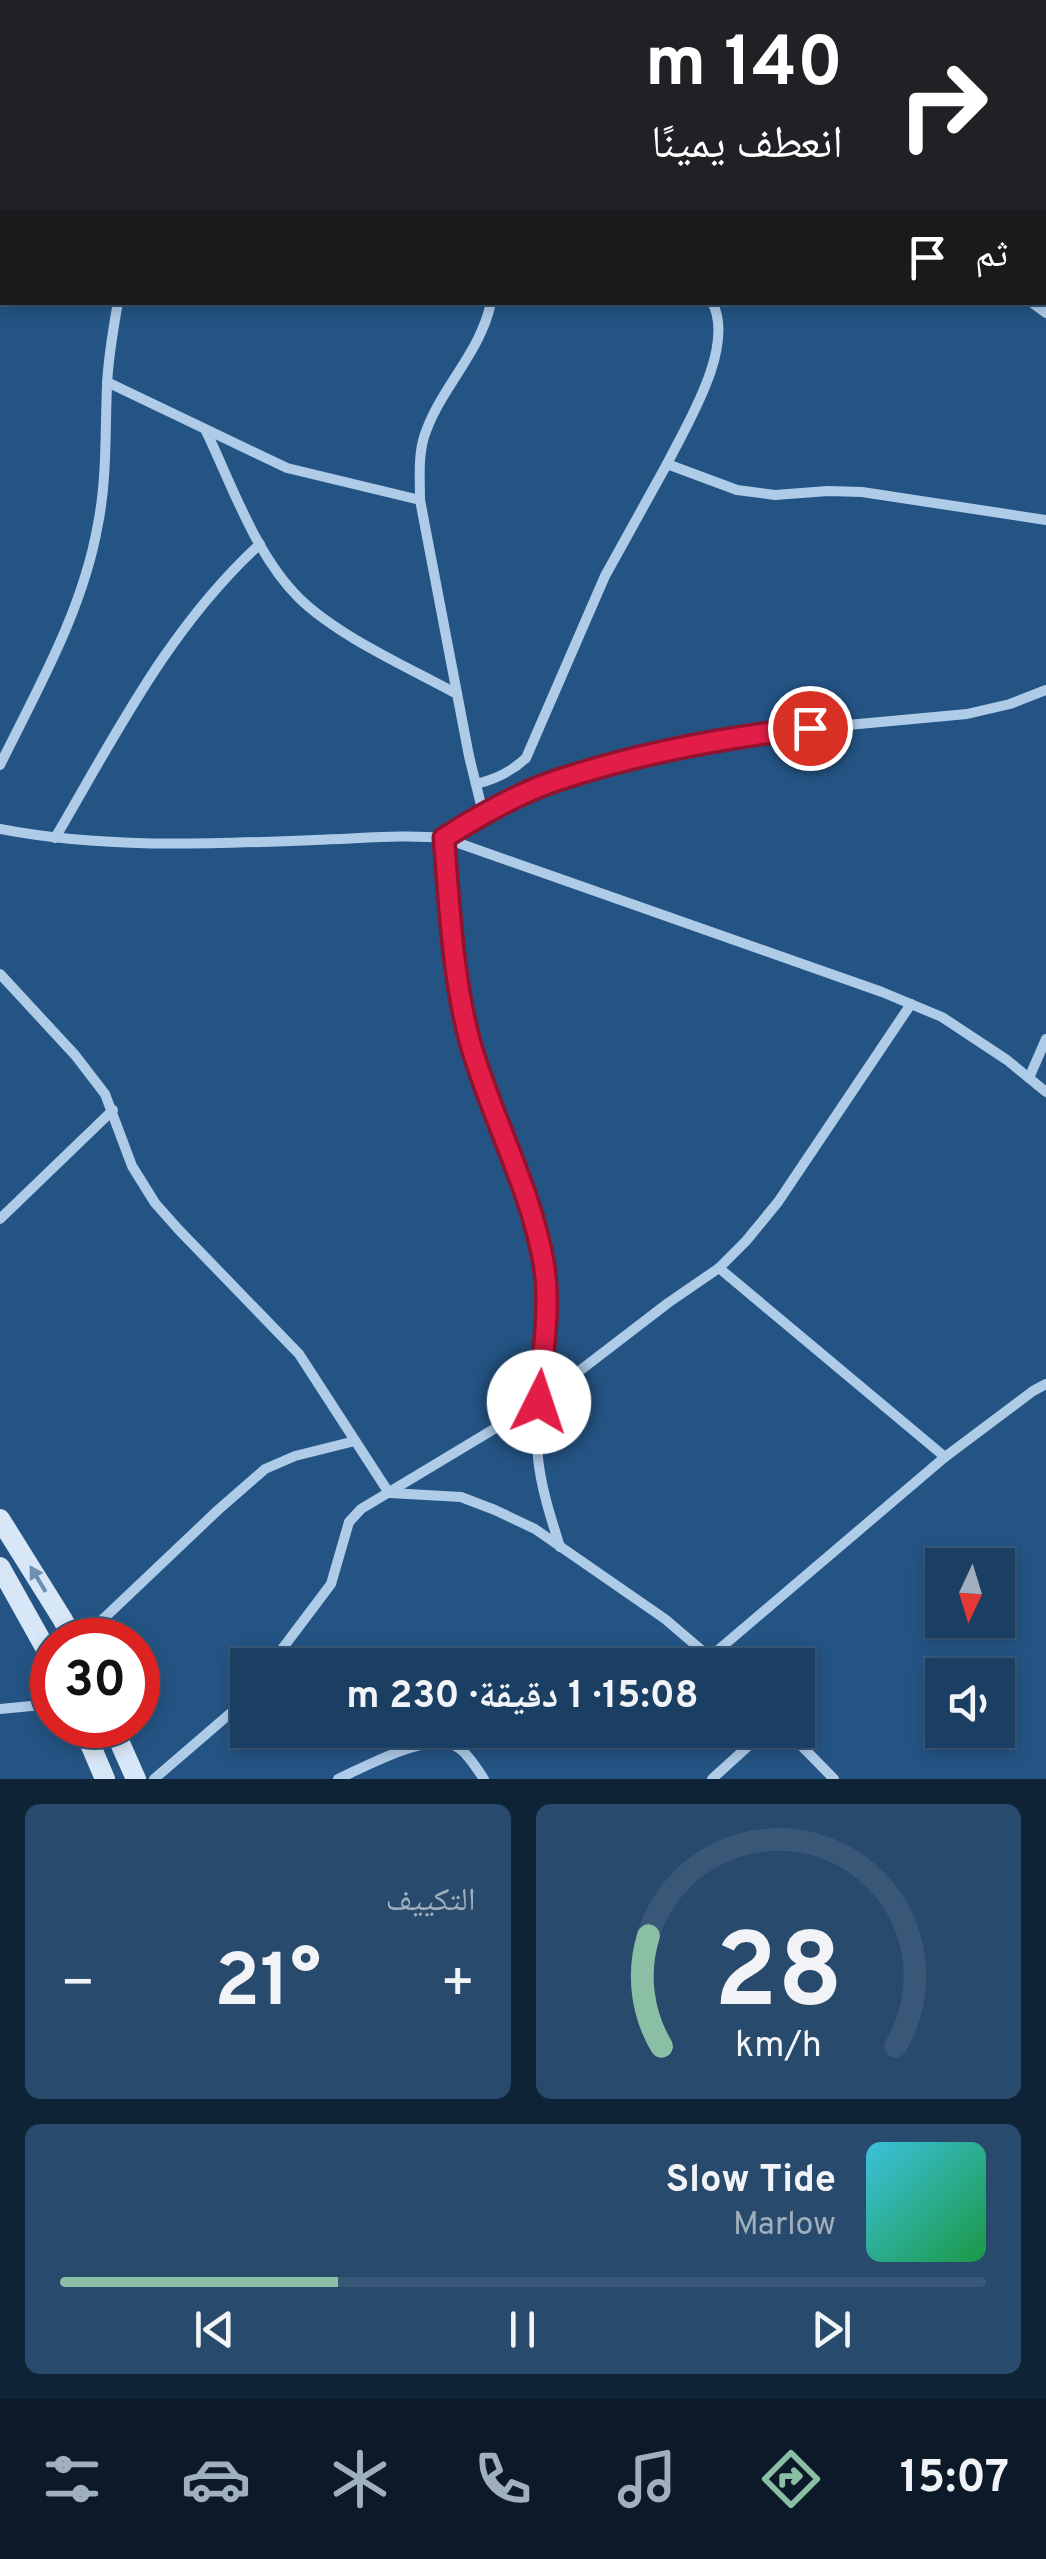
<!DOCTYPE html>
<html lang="ar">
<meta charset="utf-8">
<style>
body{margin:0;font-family:Overpass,"Noto Naskh Arabic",sans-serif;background:#284a6c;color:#f1f3f6;direction:rtl;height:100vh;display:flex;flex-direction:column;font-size:38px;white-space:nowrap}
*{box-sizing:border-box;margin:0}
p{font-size:32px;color:#a0afbe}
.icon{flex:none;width:55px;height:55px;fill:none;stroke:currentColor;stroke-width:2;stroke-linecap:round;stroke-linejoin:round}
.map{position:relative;height:1779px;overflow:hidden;direction:ltr}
.details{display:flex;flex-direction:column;gap:25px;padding:25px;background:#0f2336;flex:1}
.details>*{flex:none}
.top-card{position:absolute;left:0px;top:0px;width:1048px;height:305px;box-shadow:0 5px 15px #0003,0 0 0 2px #395878;direction:rtl;background:#202124;color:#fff;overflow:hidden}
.needle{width:65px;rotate:184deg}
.fabs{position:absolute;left:925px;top:1548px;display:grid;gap:20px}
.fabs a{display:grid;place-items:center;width:90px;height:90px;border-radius:0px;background:#1b3f63;box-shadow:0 5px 15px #0003,0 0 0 2px #395878;font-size:50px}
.speed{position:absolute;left:30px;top:1618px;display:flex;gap:20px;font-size:50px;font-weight:700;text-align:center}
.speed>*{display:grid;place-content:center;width:130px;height:130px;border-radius:50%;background:#1b3f63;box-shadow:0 5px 15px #0003,0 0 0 2px #395878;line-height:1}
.speed .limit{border:15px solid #d22;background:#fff;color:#111}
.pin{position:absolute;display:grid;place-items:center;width:85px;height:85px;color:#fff;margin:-42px;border:5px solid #fff;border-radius:50%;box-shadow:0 2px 10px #0007}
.me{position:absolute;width:110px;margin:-55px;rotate:4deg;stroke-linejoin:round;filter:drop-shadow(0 0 8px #0008)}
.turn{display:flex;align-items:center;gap:35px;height:210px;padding:0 40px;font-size:45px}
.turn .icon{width:130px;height:130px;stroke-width:2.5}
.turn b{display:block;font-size:70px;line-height:85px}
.then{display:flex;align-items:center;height:95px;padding:0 40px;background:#0003;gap:20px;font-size:38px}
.big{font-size:75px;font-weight:700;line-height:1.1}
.details .tile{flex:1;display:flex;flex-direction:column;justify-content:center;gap:15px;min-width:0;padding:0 35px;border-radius:15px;background:#284a6c}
.details .dial{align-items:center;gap:0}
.dial svg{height:260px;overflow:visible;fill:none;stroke:#395878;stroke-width:7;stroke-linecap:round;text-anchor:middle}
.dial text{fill:#f1f3f6;stroke:none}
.song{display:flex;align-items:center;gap:30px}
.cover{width:120px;height:120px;border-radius:15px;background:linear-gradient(135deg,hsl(190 70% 55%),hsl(140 70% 35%))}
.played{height:10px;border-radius:5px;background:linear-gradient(90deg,#8abfa5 30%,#395878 30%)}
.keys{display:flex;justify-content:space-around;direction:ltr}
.heat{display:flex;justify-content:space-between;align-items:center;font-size:55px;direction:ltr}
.details .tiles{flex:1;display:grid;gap:25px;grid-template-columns:1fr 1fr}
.tile:last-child{grid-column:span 2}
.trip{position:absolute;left:230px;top:1648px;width:585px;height:100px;border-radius:0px;background:#1b3f63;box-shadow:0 5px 15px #0003,0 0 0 2px #395878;font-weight:700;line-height:100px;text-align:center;direction:rtl}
.menu{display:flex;height:160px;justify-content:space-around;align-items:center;background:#0b1928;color:#a0afbe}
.menu .icon{width:70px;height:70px}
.menu .current{color:#8abfa5}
.menu b{font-size:45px;color:#f1f3f6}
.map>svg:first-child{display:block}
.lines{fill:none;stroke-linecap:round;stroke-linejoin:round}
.minor{stroke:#aecbe8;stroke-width:10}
.secondary{stroke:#d8e7f7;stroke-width:20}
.oneway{fill:#6c8fb2}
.route-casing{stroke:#92132f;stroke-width:25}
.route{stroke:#e11d48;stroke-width:18}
</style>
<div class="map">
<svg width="1046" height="1779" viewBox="0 0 1046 1779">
<rect width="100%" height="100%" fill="#245484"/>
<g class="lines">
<g class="minor">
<polyline points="603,0 606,2"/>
<polyline points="261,2 263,0"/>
<polyline points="568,2 568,0"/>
<polyline points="749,2 751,0"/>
<polyline points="0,116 2,117"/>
<path d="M712,302C736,346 687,424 667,464L737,490L775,495L828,491L862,492L1046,520"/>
<polyline points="1031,302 1046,313"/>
<polyline points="107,382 287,468 420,500"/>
<path d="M206,431C232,485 256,556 299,598C339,637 408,667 457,694"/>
<path d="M0,765C38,688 83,610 98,524C107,479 105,432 107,386C108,358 113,330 118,302"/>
<path d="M476,784C496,779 511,772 526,758L605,576L667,464"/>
<path d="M483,813L469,756L420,500C420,479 418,457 424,437C439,389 481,353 491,302"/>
<path d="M0,829C103,849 210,844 314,840C358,839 401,834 444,838L882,992L942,1017L1007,1060L1046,1092"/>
<path d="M55,838C116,734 170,626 260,544"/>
<polyline points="0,974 75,1055 105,1094 132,1166 155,1203 179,1230 299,1354 389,1493"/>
<polyline points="1029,1078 1046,1039"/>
<polyline points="0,1219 113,1110"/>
<polyline points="719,1268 945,1457"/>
<polyline points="390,1493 461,1497 495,1510 535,1529 665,1619 719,1665"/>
<path d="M560,1547C551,1518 541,1488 538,1458C533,1395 554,1329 544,1267C533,1190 492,1118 471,1043C453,982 449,902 444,838L483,813L558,779L681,747L772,732L967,714L1010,704L1046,690"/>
<polyline points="81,1640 218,1510 265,1469 295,1456 355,1441"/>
<polyline points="710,1657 945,1457 1033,1391 1046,1384"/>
<polyline points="270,1665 331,1584 349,1522 361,1509 539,1402 668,1303 719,1268 746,1241 778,1202 911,1004"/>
<polyline points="0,1709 52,1704"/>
<polyline points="786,1730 834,1779"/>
<polyline points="154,1779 233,1711 248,1693"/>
<path d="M338,1779C365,1767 431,1729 459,1748C469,1755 477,1769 484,1779"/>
<polyline points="712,1779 766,1730"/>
</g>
<g class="secondary">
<polyline points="0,1519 63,1620 73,1640"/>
<polyline points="0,1567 52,1660"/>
<polyline points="82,1725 105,1779"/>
<polyline points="112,1725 136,1779"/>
</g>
</g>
<defs><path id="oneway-solid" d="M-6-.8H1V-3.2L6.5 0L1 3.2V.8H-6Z" transform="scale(2.5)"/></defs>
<use class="oneway" href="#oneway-solid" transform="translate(38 1579) rotate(-121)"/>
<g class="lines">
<defs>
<path id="route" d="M539,1402C542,1358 551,1309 544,1265C531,1188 491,1117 470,1042C453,980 449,903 444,838C480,815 520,792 561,779C641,753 726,737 810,728"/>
</defs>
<use href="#route" class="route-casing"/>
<use href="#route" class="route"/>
</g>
</svg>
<div class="fabs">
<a><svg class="needle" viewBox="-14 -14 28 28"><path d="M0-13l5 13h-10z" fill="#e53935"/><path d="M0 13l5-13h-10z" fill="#a0afbe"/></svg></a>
<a><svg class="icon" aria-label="sound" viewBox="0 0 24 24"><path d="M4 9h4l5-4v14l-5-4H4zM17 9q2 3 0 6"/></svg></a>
</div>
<div class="speed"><div class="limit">30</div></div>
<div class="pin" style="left:810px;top:728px;background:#d93025"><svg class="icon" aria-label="arrive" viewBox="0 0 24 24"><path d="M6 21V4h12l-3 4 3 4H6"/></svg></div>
<svg class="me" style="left:539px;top:1402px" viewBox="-20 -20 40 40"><circle r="19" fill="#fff"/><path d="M0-13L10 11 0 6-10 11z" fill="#e11d48"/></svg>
<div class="trip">15:08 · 1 دقيقة · 230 m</div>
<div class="top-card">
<div class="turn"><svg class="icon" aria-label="right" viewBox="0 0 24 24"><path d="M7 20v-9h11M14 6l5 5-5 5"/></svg><div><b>140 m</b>انعطف يمينًا</div></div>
<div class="then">ثم<svg class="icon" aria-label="arrive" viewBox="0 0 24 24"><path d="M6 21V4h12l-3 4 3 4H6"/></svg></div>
</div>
</div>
<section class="details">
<div class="tiles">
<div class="tile dial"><svg viewBox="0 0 100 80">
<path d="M14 69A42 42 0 1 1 86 69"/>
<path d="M14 69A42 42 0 0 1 10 35" stroke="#8abfa5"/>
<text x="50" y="56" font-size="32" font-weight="700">28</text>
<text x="50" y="72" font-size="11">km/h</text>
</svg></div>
<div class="tile"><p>التكييف</p>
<div class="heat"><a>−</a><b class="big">21°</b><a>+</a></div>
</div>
<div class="tile">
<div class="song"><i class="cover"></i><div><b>Slow Tide</b><p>Marlow</p></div></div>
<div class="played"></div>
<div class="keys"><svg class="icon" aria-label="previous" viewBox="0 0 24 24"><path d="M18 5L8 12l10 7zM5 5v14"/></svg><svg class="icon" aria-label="pause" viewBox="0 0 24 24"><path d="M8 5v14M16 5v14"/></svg><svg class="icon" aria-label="next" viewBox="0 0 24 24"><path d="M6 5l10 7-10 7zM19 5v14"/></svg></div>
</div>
</div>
</section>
<nav class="menu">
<b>15:07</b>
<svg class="icon current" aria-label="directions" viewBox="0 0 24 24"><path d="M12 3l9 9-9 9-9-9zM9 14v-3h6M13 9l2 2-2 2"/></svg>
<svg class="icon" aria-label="music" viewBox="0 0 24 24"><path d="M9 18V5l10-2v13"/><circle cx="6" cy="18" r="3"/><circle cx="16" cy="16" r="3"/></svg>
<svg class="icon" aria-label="phone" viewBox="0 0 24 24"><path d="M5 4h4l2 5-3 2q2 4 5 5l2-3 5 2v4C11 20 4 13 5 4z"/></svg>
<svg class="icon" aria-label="climate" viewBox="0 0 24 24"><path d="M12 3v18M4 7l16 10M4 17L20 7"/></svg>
<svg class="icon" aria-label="car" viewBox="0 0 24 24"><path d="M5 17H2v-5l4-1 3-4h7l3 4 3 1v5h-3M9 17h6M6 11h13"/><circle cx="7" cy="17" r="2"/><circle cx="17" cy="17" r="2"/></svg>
<svg class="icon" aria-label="filters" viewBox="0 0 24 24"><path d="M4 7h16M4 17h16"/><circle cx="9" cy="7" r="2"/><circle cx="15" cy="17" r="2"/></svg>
</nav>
